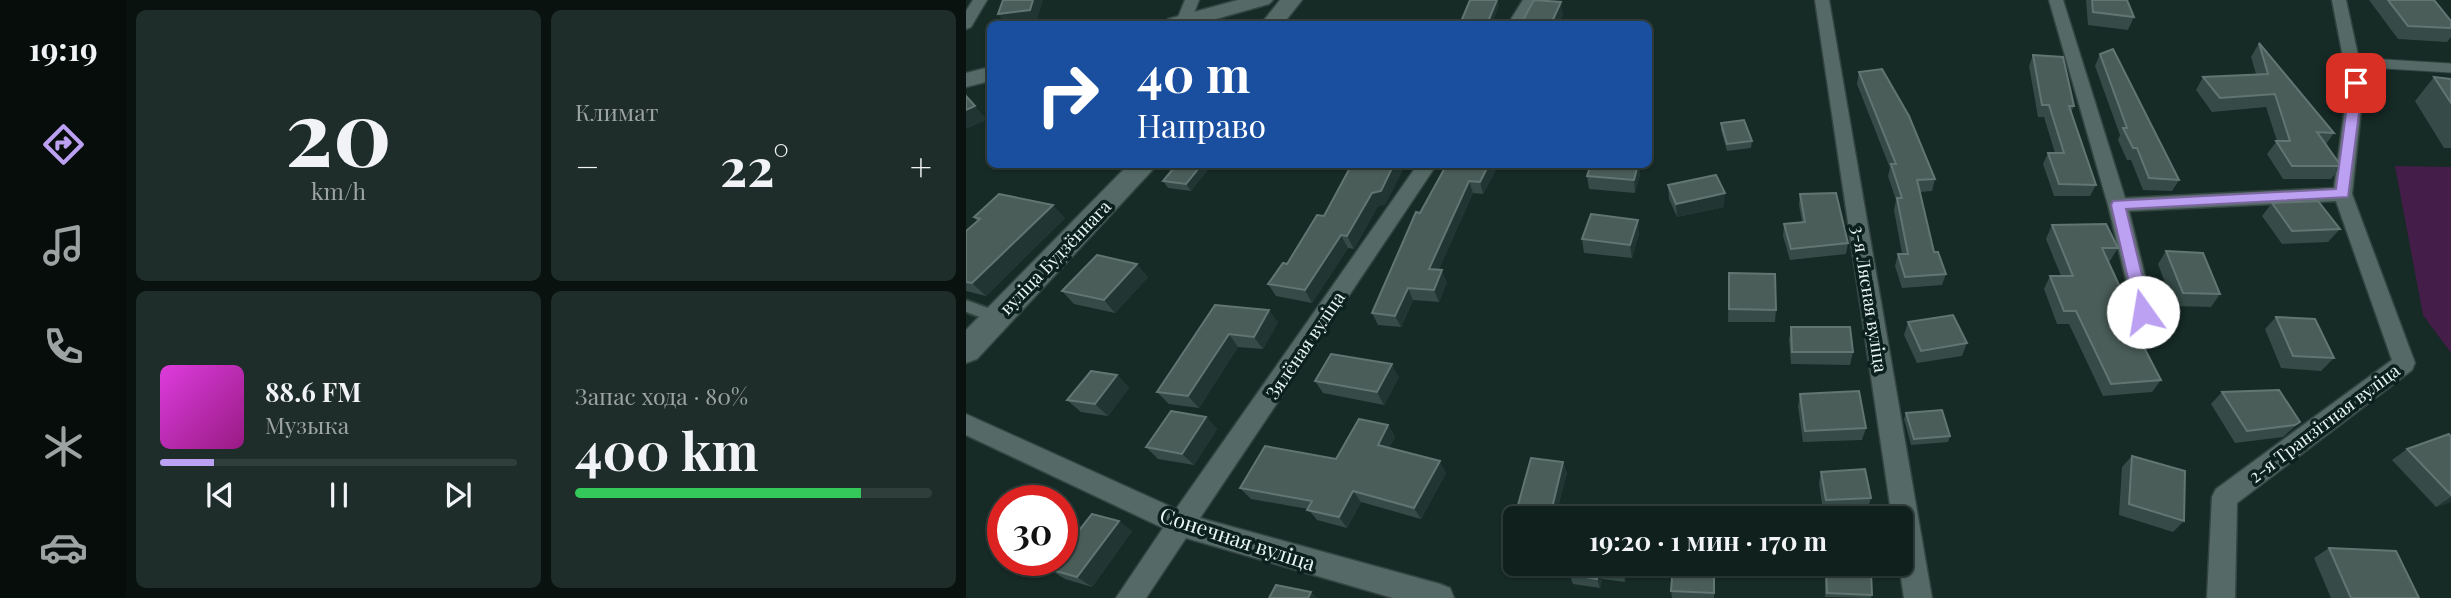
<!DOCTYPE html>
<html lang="ru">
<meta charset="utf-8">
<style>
body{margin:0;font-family:"Playfair Display",serif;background:#1e2d29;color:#f1f3f6;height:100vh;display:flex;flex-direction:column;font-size:26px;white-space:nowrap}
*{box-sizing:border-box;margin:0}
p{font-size:23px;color:#9ca3a3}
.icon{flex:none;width:38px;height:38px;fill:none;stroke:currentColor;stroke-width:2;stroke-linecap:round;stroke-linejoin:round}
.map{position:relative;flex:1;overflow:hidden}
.drawer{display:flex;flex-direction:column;gap:10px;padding:10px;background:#09120f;width:840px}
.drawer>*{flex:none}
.guide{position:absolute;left:21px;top:21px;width:665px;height:147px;border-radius:10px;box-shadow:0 2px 5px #0004,0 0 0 2px #303e3b;background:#1a4fa0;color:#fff;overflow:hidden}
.speed{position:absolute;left:21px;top:485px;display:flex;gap:14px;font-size:35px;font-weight:700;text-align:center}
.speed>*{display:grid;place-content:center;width:91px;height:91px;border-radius:50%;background:#10201c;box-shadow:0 2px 5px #0004,0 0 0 2px #303e3b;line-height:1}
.speed .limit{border:10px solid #d22;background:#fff;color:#111}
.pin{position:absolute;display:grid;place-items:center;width:60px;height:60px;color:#fff;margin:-30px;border-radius:14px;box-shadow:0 4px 10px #0006}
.me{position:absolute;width:77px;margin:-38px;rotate:347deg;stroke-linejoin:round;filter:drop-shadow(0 0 5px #0008)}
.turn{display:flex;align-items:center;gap:24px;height:147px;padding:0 35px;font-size:32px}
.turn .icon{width:91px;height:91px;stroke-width:2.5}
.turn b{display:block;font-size:49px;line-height:60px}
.big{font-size:52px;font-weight:700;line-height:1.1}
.drawer .tile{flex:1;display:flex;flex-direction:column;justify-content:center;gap:10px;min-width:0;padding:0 24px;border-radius:10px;background:#1e2d29}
.drawer .dial{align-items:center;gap:0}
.dial b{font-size:91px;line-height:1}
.song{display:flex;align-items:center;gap:21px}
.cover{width:84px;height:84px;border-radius:10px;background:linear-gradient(135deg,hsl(300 70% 55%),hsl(310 70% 35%))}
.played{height:7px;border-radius:4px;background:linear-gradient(90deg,#bca0f2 15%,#303e3b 15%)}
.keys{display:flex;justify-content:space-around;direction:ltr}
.heat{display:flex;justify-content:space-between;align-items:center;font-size:38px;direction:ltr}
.charge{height:10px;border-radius:5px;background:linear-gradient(90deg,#34c759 80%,#303e3b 0)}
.drawer .tiles{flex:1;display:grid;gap:10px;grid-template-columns:repeat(2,1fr)}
.trip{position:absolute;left:537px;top:506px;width:410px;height:70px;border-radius:10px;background:#10201c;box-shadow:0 2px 5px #0004,0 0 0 2px #303e3b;font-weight:700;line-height:70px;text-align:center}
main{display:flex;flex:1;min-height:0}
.menu{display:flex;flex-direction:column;width:126px;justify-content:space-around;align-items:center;background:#060d0b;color:#9ca3a3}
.menu .icon{width:49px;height:49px}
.menu .current{color:#bca0f2}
.menu b{font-size:32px;color:#f1f3f6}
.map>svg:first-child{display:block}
.green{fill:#451d49}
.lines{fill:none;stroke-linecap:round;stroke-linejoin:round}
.lane-far1-casing{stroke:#344441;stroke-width:11}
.lane-casing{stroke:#344441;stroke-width:15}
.street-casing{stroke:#344441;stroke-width:3}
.secondary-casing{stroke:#344441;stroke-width:3}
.lane-far1{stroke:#556a66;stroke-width:9}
.lane{stroke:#556a66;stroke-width:11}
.street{fill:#556a66;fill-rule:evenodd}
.secondary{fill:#556a66;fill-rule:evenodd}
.wall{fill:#364b47}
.shaded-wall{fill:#213632}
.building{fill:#4a5d59;stroke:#637572;stroke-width:2}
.route{fill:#bca0f2;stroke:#7a689d;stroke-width:2}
.labels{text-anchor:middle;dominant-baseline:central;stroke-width:7;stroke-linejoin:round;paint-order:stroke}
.street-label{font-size:18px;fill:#e9f5f3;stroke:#0c201d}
.near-street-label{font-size:21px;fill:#e9f5f3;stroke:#0c201d}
</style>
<main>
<nav class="menu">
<b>19:19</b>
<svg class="icon current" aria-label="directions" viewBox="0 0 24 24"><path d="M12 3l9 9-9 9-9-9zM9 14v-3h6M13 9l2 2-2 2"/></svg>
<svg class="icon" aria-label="music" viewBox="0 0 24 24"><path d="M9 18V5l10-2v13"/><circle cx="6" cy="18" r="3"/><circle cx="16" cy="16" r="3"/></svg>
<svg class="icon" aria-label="phone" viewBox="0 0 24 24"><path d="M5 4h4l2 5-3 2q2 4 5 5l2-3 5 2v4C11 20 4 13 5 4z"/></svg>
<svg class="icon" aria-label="climate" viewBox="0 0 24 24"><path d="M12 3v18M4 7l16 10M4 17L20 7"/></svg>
<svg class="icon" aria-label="car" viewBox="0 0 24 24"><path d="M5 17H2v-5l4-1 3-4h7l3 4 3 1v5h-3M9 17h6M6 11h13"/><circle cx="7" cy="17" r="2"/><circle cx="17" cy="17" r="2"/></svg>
</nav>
<section class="drawer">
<div class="tiles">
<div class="tile dial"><b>20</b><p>km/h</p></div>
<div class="tile"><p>Климат</p>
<div class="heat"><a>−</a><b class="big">22°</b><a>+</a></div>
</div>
<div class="tile">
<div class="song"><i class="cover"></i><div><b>88.6 FM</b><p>Музыка</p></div></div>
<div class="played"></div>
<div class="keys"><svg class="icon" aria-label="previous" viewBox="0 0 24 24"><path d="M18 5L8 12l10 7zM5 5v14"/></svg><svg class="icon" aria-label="pause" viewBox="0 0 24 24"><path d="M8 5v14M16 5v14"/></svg><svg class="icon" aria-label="next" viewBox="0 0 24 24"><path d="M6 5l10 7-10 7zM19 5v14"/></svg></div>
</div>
<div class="tile"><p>Запас хода · 80%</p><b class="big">400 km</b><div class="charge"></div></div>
</div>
</section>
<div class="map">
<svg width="1485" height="598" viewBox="0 0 1485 598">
<rect width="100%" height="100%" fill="#162a26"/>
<polygon class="green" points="1429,166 1485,167 1485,353 1457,315"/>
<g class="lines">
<defs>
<polyline id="lane-far1" points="1386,62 1485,68"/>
<polyline id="lane" points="0,306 30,317"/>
<g id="street">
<polygon points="7,0 21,0 5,27 0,29 0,11"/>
<polygon points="219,0 233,0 224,24 212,24 210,22"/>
<polygon points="557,0 571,0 556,24 542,24"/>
<polygon points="849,0 863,0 966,598 938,598 933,564 934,518 926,518"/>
<polygon points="1083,0 1097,0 1159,198 1368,188 1382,83 1366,0 1380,0 1398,83 1386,194 1449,363 1446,370 1271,503 1269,598 1241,598 1246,497 1250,489 1426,360 1370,201 1163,211 1188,312 1185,318 1177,320 1169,318 1142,205"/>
<polygon points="452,164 471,164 234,518 474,584 484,588 488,598 427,598 220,538 180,598 150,598 197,528 0,435 0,414 210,509"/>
</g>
<g id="secondary">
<polygon points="272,0 307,0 303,4 232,24 199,24 202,19"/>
<polygon points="314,0 336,0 317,24 295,24"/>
<polygon points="24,67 24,81 0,87 0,73"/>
<polygon points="163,164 192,164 11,359 0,363 0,330"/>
</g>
</defs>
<use href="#lane-far1" class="lane-far1-casing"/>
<use href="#lane" class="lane-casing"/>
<use href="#street" class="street-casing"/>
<use href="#secondary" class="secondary-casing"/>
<use href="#lane-far1" class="lane-far1"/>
<use href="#lane" class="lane"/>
<use href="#street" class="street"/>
<use href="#secondary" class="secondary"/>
</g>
<g class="wall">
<polygon points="1120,0 1161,0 1168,17 1162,30 1122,25"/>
<polygon points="1403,0 1468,0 1485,21 1485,37 1481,42 1432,39"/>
<polygon points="1293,43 1368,133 1360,144 1375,166 1365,179 1317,179 1301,154 1311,141 1300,107 1246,112 1230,90 1237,77 1290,74 1285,57"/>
<polygon points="1134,54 1213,180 1206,191 1177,190 1165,160 1161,160 1152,140 1154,135 1129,66"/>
<polygon points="1067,55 1108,106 1105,112 1130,185 1124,196 1088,196 1077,164 1082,153 1089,153 1078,117 1072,117 1063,66"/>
<polygon points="893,72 969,179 966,191 954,192 968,252 980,274 976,285 936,288 929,266 932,254 936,254 928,210 930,200 922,176 924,168 891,84"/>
<polygon points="1468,77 1485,79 1485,148 1478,148 1449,101"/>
<polygon points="755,123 786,141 785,148 761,151 755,130"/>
<polygon points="211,164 246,164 225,191 202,188 197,181"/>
<polygon points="386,164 420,204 412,206 388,249 382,248 346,303 310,296 302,284 321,264 358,216"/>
<polygon points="481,164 533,164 517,194 507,193 473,269 481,282 473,302 447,300 435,327 412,325 406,313 454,213"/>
<polygon points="674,174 669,193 623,189 621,176"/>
<polygon points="702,185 758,207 711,217 703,199"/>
<polygon points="834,194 882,243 880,254 824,260 817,236 818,224 836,222 833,205"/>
<polygon points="1306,203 1374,229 1362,242 1316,244 1296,216"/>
<polygon points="8,217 99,218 20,296 0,291 0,231 11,221"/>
<polygon points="1086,225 1152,248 1144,261 1142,261 1164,309 1161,315 1195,380 1186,392 1137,396 1103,324 1091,324 1078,289 1084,276 1095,276 1080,239"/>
<polygon points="673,233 666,258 618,253 616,239"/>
<polygon points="1200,251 1254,294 1245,307 1208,306 1192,264"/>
<polygon points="763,273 810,310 809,322 762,322"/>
<polygon points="182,277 149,313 108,304 96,291"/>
<polygon points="249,305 312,322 297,349 272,347 233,408 203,404 191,392"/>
<polygon points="1310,317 1368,358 1355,371 1315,368 1299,329"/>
<polygon points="942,322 1001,343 996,356 951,363 938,335"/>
<polygon points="825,327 887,352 884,365 825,364 823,340"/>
<polygon points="151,375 163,388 142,416 115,412 101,400"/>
<polygon points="433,377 418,405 357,393 349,381"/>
<polygon points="1256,392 1334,422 1317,437 1269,443 1245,404"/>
<polygon points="834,394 900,428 896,440 837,442 832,406"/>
<polygon points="940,413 984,436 982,442 945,445 938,419"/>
<polygon points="240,417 251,429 228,465 192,459 180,447"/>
<polygon points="422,425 429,437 423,448 480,473 455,519 395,502 381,528 351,520 342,509 285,499 274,488 370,459"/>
<polygon points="1485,437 1485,502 1470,507 1426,460 1441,449"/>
<polygon points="1166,456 1218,521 1207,532 1153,515 1156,467"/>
<polygon points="597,462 601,473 589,518 557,516 552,505"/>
<polygon points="855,472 905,498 902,508 857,511 853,483"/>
<polygon points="166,531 126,587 99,579 83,569"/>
<polygon points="1363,548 1453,598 1365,598 1348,558"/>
<polygon points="606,564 663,564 659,582 636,579 634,588 607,584 603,574"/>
<polygon points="749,564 748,598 706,598 705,591"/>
<polygon points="860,570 906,595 905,598 859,597 859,575"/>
</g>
<g class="shaded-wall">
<polygon points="67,0 77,0 71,21 39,24 32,14"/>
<polygon points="532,0 533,6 526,24 521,24"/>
<polygon points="595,2 597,15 593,24 585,24"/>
<polygon points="9,106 21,120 0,129 0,110"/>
<polygon points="236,164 246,164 225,191 220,184"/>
<polygon points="428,164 440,164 420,204 412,206 388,249 381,236 406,193"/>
<polygon points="523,164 533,164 517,194 514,182"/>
<polygon points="672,164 674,164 674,174 669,193 668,180"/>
<polygon points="503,181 507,193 468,281 463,269"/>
<polygon points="759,193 758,207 711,217 710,204"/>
<polygon points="87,205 99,218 20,296 6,283"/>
<polygon points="672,220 673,233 666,258 664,245"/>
<polygon points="375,235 382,248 346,303 339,290"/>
<polygon points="171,264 182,277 149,313 138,300"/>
<polygon points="476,270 481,282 473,302 468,290"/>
<polygon points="442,288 447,300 435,327 429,316"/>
<polygon points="303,310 312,322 297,349 288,337"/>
<polygon points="263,334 272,347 233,408 222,396"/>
<polygon points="426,364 433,377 418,405 411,392"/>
<polygon points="151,375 163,388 142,416 129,404"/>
<polygon points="240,417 251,429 228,465 216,454"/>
<polygon points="422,425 429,437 419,456 412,445"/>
<polygon points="474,461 480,473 455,519 448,508"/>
<polygon points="597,462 601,473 589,518 586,508"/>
<polygon points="387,491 395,502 381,528 373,517"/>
<polygon points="1485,497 1485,502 1470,507"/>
<polygon points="153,521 166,531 126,587 111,577"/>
<polygon points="659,564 663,564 659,582 657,573"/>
<polygon points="633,569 636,579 634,588 631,579"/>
<polygon points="345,592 351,598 342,598"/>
</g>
<g class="building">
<polygon points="37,0 67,0 64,10 32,14"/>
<polygon points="504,0 531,0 521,24 494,24"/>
<polygon points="568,0 595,2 585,24 555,24"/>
<polygon points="1126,0 1161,0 1168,17 1127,12"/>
<polygon points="1422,0 1468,0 1485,21 1485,28 1442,26"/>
<polygon points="1293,43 1368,133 1351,132 1375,166 1326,166 1310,141 1324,141 1309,94 1254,98 1237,77 1302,74"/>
<polygon points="1147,49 1213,180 1183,178 1171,148 1167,148 1157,128 1161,128 1134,54"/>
<polygon points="1067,55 1097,57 1108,106 1103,106 1130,185 1093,184 1082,153 1098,153 1083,105 1076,105"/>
<polygon points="916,69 943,116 969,179 951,180 968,252 972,252 980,274 939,277 932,254 942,254 931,198 936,198 925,164 930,164 893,72"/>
<polygon points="1468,77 1485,79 1485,103"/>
<polygon points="0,96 9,106 0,110"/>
<polygon points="778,120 786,141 761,144 755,123"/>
<polygon points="211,164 236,164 220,184 197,181"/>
<polygon points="386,164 428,164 415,191 406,193 381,236 375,235 339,290 302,284 317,263 321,264 351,215 358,216"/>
<polygon points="481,164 523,164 514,182 503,181 463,269 476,270 468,290 442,288 429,316 406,313 450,212 454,213"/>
<polygon points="625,164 672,164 668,180 621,176"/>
<polygon points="750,175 759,193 710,204 702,185"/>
<polygon points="870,193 882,243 825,249 818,224 839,222 834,194"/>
<polygon points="33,194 87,205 6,283 0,282 0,231 14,219 8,217"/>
<polygon points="1352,201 1374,229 1326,231 1306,203"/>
<polygon points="625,214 672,220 664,245 616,239"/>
<polygon points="1140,224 1152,248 1136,248 1164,309 1158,309 1195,380 1145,384 1110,311 1098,311 1084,276 1107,276 1086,225"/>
<polygon points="1200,251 1237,253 1254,294 1217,293"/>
<polygon points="131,255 171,264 138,300 96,291"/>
<polygon points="763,273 809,274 810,310 763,309"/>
<polygon points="249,305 303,310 288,337 263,334 222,396 191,392"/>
<polygon points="987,315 1001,343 955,351 942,322"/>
<polygon points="1310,317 1349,319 1368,358 1327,356"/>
<polygon points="825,327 884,327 887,352 826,352"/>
<polygon points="365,354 426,364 411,392 349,381"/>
<polygon points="125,371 151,375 129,404 101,400"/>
<polygon points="1313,390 1334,422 1329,425 1281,431 1256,392"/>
<polygon points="893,391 900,428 839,431 834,394"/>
<polygon points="976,410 984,436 948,439 940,413"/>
<polygon points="205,411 240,417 216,454 180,447"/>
<polygon points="393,419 422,425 412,445 474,461 448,508 387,491 373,517 341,510 346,501 274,488 299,446 370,459"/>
<polygon points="1483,434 1485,437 1485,495 1441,449"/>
<polygon points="1166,456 1219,471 1218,521 1163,504"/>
<polygon points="565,458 597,462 586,508 552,505"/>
<polygon points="899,469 905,498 860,500 855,472"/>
<polygon points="621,507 670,514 669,518 618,518"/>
<polygon points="126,514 153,521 111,577 83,569 90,560 96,560 96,552"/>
<polygon points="1363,548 1430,551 1453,598 1385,598"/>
<polygon points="606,564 659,564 657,573 633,569 631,579 603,574"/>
<polygon points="707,564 748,564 748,593 705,591"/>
<polygon points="860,570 905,572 906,595 861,593"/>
<polygon points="310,585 345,592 342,598 303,598"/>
</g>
<polygon class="route" points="1390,80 1397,83 1382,197 1160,209 1185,312 1177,319 1171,317 1145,205 1147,201 1370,189 1384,83"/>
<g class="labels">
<g class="street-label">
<text transform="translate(89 257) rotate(-46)">вуліца Будзённага</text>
<text transform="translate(904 299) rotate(81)">3-я Лясная вуліца</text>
<text transform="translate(339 345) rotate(-56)">Зялёная вуліца</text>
<text transform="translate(1358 423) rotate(-37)">2-я Транзітная вуліца</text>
</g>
<g class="near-street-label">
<text transform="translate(272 538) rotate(18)">Сонечная вуліца</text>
</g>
</g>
</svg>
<div class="speed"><div class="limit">30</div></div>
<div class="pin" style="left:1390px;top:83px;background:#d93025"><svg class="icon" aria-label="arrive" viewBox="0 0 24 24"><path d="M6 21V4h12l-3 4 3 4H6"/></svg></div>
<svg class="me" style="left:1177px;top:312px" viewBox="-20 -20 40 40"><circle r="19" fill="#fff"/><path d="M0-13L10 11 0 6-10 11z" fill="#bca0f2"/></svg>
<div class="trip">19:20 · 1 мин · 170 m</div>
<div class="guide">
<div class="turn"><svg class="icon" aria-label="right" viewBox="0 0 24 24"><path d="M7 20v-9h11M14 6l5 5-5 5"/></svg><div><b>40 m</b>Направо</div></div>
</div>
</div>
</main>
